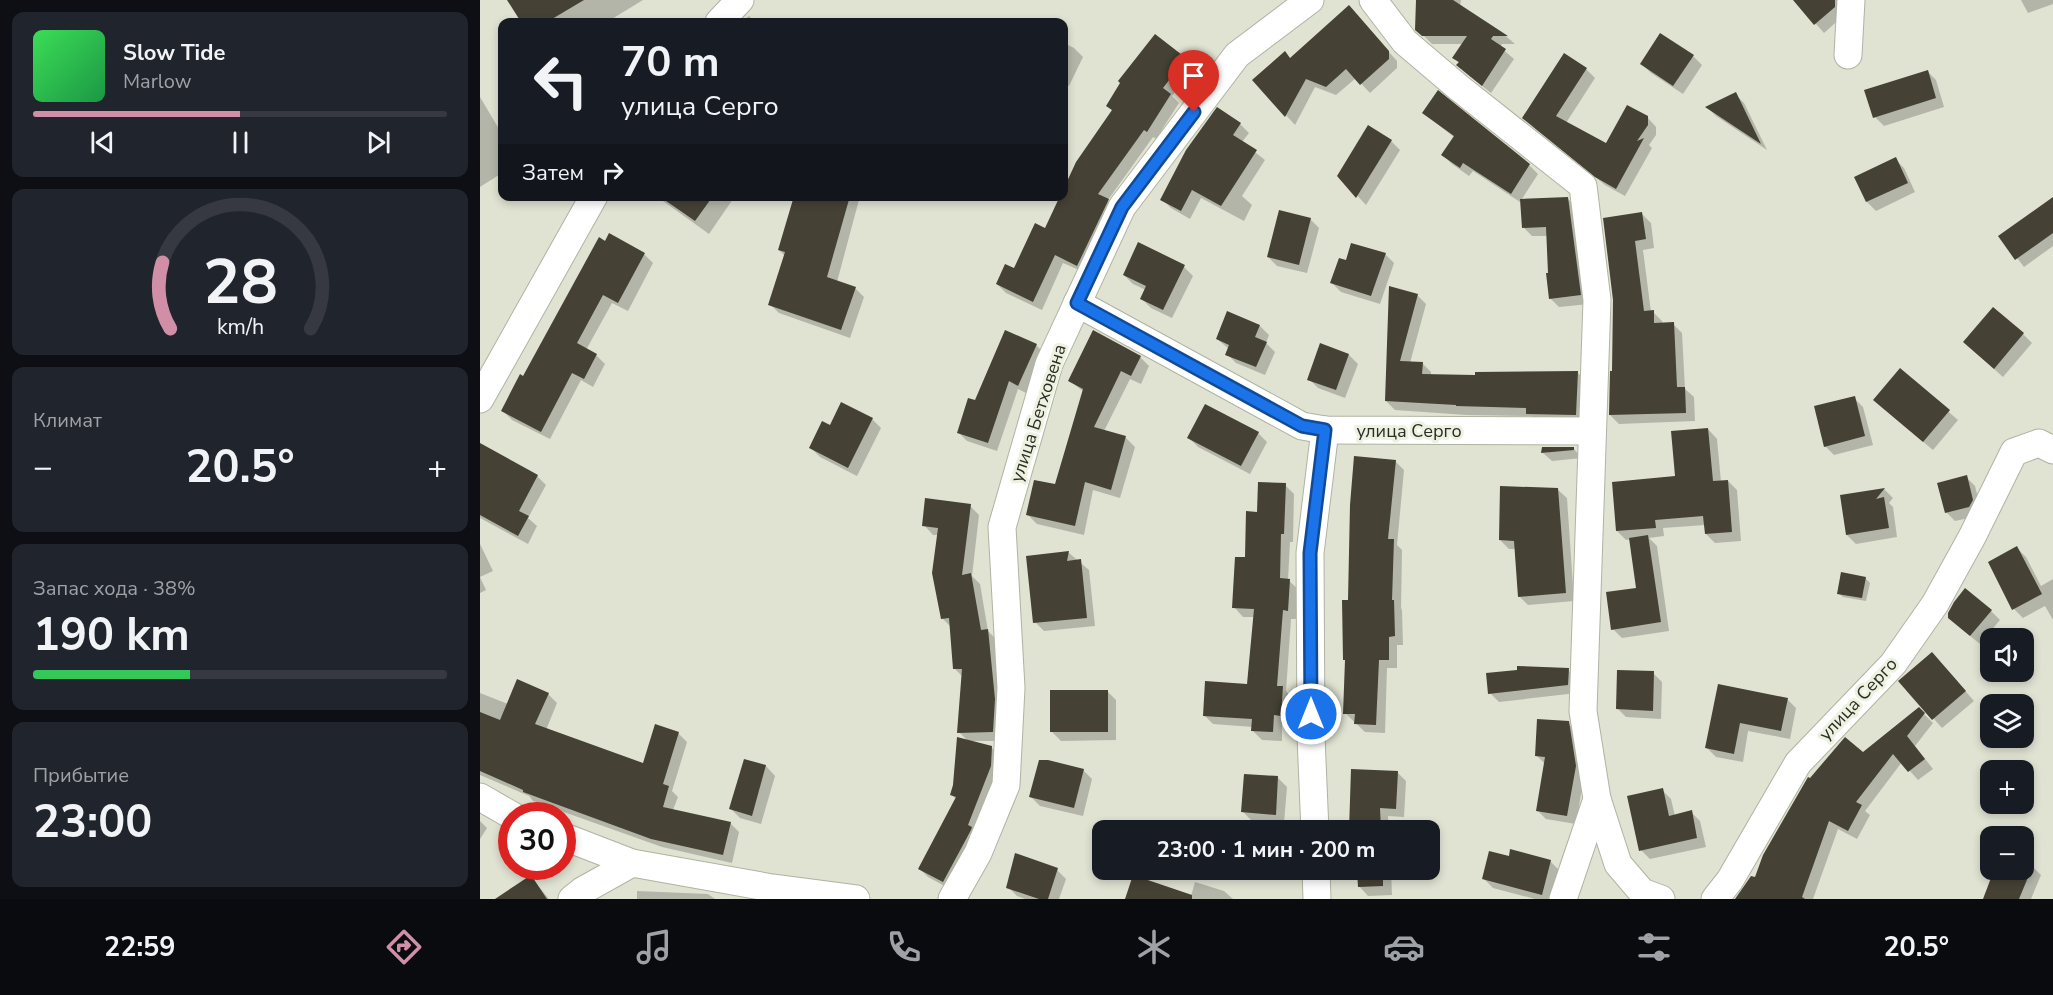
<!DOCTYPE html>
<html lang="ru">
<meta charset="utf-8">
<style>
body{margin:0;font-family:"Nunito Sans",sans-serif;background:#20242c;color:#f1f3f6;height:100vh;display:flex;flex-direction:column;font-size:22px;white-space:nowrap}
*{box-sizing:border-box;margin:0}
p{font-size:20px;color:#9ea1a6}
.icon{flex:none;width:33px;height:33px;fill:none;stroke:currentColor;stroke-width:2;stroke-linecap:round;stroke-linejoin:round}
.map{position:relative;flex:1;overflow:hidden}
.drawer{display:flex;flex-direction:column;gap:12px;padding:12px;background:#0d0f14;width:480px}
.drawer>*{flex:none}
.banner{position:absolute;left:18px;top:18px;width:570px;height:183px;border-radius:12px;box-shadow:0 3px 9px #0003;background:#171b24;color:#f1f3f6;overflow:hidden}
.fabs{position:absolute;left:1500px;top:628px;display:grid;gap:12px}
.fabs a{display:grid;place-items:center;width:54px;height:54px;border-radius:12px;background:#171b24;box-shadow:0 3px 9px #0003;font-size:30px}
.speed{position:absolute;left:18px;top:802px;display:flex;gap:12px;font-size:30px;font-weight:700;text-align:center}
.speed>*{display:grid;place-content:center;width:78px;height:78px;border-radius:50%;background:#171b24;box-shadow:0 3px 9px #0003;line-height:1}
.speed .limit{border:9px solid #d22;background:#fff;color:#111}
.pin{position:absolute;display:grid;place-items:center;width:51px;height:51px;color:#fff;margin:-62px -26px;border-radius:50% 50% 50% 0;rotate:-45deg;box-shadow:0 0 6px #0007}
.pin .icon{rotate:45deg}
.me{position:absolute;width:66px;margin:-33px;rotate:0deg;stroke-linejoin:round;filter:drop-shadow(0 0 4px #0008)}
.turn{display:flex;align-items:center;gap:21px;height:126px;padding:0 24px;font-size:27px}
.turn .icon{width:78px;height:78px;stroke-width:2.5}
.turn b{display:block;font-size:42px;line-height:51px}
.then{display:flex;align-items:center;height:57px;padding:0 24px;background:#0003;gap:12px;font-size:22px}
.big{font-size:45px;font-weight:700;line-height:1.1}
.drawer .card{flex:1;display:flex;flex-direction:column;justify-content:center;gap:9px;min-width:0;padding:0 21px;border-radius:12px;background:#20242c}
.drawer .dial{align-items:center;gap:0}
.dial svg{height:156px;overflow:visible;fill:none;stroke:#363941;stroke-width:7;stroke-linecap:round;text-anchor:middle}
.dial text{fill:#f1f3f6;stroke:none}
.song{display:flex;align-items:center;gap:18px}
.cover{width:72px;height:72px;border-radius:9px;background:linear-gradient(135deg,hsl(130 70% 55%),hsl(140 70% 35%))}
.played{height:6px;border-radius:3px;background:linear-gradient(90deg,#d08ea7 50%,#363941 50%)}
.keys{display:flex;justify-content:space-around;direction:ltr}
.heat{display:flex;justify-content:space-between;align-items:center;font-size:33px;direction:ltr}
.charge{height:9px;border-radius:4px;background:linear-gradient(90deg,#34c759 38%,#363941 0)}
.trip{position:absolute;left:612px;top:820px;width:348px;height:60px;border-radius:12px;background:#171b24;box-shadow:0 3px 9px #0003;font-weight:700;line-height:60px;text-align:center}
.tab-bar{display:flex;height:96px;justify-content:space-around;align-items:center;background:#090b0e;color:#9ea1a6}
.tab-bar .icon{width:42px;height:42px}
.tab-bar .current{color:#d08ea7}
.tab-bar b{font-size:27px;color:#f1f3f6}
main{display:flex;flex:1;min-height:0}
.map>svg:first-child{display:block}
.shadow{fill:#0003}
.building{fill:#454134}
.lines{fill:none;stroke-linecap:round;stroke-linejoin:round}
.minor-casing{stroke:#afb3a3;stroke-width:29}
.minor{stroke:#fff;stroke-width:27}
.route-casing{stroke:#114b97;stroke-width:15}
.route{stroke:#1a73e8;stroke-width:10}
.labels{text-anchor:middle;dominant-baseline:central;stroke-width:6;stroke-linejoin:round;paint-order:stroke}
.street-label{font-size:18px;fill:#2b2c26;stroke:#edf1df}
</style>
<main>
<section class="drawer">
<div class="card">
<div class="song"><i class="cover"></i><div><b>Slow Tide</b><p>Marlow</p></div></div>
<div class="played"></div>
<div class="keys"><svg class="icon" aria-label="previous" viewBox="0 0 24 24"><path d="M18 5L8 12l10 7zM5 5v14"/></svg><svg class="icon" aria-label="pause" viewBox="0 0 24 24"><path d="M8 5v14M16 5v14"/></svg><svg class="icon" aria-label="next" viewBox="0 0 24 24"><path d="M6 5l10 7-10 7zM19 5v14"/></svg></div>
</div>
<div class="card dial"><svg viewBox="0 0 100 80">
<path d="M14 69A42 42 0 1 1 86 69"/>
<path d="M14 69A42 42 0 0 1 10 35" stroke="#d08ea7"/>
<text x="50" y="56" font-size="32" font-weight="700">28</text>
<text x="50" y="72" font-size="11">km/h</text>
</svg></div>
<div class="card"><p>Климат</p>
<div class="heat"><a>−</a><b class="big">20.5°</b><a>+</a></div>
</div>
<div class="card"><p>Запас хода · 38%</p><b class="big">190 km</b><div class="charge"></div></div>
<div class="card"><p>Прибытие</p><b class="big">23:00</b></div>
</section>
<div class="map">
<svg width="1573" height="899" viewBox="0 0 1573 899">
<rect width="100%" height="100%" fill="#e0e3d2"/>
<g class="shadow">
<polygon points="29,0 163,0 127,22 42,22"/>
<polygon points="937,0 981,0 980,7 1027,37 1035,44 1022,44 1020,47 1034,59 1011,93 987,74 974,57 983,44 952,44 937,29"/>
<polygon points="1315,0 1363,0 1363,16 1344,33"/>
<polygon points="1541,0 1573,0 1573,4 1548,13"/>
<polygon points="269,16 275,22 262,22"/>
<polygon points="877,16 917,61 917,68 890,93 876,78 856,95 835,87 815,125 774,80 811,60"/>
<polygon points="675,36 714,68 692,96 699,103 676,139 673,137 628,200 636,208 606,273 583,263 562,310 526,293 517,284 535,270 566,230 584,196 584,192 597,163 633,111 627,105"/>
<polygon points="584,43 594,48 603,57 589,86 584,83"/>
<polygon points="1213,56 1222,65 1203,94 1171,73 1162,64"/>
<polygon points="1106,69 1115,78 1086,123 1126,145 1167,117 1176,127 1176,135 1169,145 1172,148 1145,196 1125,185 1053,127"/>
<polygon points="1447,71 1456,80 1464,107 1404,126 1395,117"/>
<polygon points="1255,94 1264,103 1287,150 1236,116 1228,108"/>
<polygon points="0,97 22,134 22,173 0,187"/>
<polygon points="944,113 1049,165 1058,174 1040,202 993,171 989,176 972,164 963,155 975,138"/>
<polygon points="760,124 769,133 762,142 785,160 762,196 772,205 764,221 721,198 710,219 691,208 682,199"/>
<polygon points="911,141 920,150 886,205 859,176"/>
<polygon points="1415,159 1424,168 1435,192 1396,211 1387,202 1376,177"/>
<polygon points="176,196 255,196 229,234"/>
<polygon points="332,196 380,196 357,282 375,288 384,297 370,338 299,313 290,304 305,256 299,250"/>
<polygon points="1088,199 1097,208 1109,304 1079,307 1070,298 1068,236 1052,236 1043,227"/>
<polygon points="1573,199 1573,246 1544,267 1520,236"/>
<polygon points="1162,214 1171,223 1174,248 1163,250 1171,312 1173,312 1182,321 1183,324 1193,324 1202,333 1205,389 1214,397 1215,421 1139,424 1130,415 1134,373 1134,300"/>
<polygon points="830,219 839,228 827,273 797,266 788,257"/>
<polygon points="120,239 164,254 173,263 148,311 132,303 106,350 116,355 125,364 113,387 101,380 70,439 32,420 23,411 44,378"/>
<polygon points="905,254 914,263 900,304 861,292 852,283 867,262"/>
<polygon points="704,267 713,276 692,318 671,308 662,299 666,290 653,284 644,275"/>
<polygon points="937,295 946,304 930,363 942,363 951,372 951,376 997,376 1098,373 1107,382 1104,424 1057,422 1051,416 986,415 915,410 906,401"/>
<polygon points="780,326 789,335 786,343 795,352 785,375 756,363 747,354 749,349 737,339"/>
<polygon points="614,332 660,357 669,366 661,384 650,379 624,431 646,438 655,447 640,498 613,490 604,535 557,524 548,515 576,486 604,392 590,381"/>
<polygon points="1543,334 1552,343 1523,377 1494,351"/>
<polygon points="556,345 565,354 548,394 538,389 517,451 487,441 478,432 496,402"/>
<polygon points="869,355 878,364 865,398 838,388 829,379"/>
<polygon points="1420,370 1478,420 1453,450 1404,409"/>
<polygon points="1374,398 1383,407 1393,445 1354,455 1345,446"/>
<polygon points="392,419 401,428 377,476 340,457 331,448 350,427"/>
<polygon points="1228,429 1237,439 1241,482 1248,481 1257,490 1261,541 1235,543 1226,534 1225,525 1183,528 1184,536 1169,538 1177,546 1189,631 1142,638 1133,629 1157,589 1151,539 1146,540 1137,531 1197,478"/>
<polygon points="778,433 787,442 770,474 718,447 709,438"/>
<polygon points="1093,448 1102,458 1072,461 1063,453"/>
<polygon points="0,454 57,476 66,485 48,518 57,526 48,544 0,518"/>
<polygon points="915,461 924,470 917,545 922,550 921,608 922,610 923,645 917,645 917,668 907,668 905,733 885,732 865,713 866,661 864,659 869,601"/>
<polygon points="1486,477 1495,486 1501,510 1498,516 1475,521 1466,512"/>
<polygon points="805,485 814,494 813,542 810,542 808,580 818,589 817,619 811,619 806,691 811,697 810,724 802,724 802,741 782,740 773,731 773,727 733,724 724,715 769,686 775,617 763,617 754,607 779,513"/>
<polygon points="1077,489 1087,498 1094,601 1048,605 1039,596 1036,549 1029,549 1020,540"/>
<polygon points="1404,489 1413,498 1409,503 1413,507 1417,537 1376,544 1367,535 1361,496"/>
<polygon points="490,506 499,515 492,576 500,584 508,631 517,640 521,741 491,741 511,747 520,756 519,775 472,890 448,877 440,869 476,799 471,794 488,741 479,732 482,676 475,669 472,628 462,618 459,535 453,535 444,525"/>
<polygon points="0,544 13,571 0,577"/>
<polygon points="1537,548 1546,557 1561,586 1573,579 1573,620 1565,606 1543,618 1534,609"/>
<polygon points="589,553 609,570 615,626 564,631 555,622 548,557"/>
<polygon points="0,577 6,590 0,593"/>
<polygon points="1385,578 1390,583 1386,601 1363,597 1358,593"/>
<polygon points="1511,611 1520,620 1500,644 1479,627"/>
<polygon points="1461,663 1494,701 1462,728 1420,681"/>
<polygon points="1088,670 1097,679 1097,693 1019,702 1010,693"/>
<polygon points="1173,673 1182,682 1181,719 1146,717 1137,708"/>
<polygon points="1239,686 1307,699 1316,708 1310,739 1268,731 1263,762 1236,757 1227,748"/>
<polygon points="627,691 636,700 636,740 581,741 572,732"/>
<polygon points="0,693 28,704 68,694 77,703 66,730 164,765 198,733 207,742 192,791 198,797 193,810 250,823 259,832 252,863 182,847 53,801 49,796 0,775"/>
<polygon points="1439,709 1453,723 1435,746 1453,769 1438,780 1422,762 1385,811 1390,815 1377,839 1358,829 1333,899 1256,899 1275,879 1383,753"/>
<polygon points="1088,723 1097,732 1104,776 1096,824 1066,819 1057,810 1065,764 1057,756"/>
<polygon points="265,760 286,766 295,776 281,824 260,818 251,809"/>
<polygon points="603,770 612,779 603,816 560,806 551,797"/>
<polygon points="917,772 926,781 924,817 908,816 909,831 865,831 865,827 870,827"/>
<polygon points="798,778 807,787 804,823 772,821 763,812"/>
<polygon points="1182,790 1191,799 1195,816 1211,812 1220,821 1226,847 1170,859 1161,850"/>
<polygon points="0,821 7,828 0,839"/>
<polygon points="1030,858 1070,861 1079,870 1072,899 1055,899 1013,888 1004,879"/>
<polygon points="1544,863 1552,866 1561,875 1551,899 1504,899 1516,870 1544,870"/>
<polygon points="577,870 586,879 579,899 545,899 537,896 528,887"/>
<polygon points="870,870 911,870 912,895 888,896 879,886 879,876 876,876"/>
<polygon points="51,877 69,899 22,899"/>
<polygon points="715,882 744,891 753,899 647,899 711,896"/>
<polygon points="157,891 228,894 235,899 157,899"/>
</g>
<g class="building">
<polygon points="27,0 104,0 67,22 41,22"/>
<polygon points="936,0 973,0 1028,36 1013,36 1011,39 1026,49 1002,86 976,65 979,62 972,58 987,36 942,36 935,30"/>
<polygon points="1313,0 1355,0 1355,7 1334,25"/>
<polygon points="869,5 909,51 909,59 880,85 866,69 846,87 826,79 805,117 772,80 805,51 810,58"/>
<polygon points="1180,33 1214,55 1193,86 1160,64"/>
<polygon points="675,34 706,58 683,88 691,94 667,132 664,130 618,194 629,199 597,266 575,255 553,302 516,284 525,264 534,268 555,223 565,228 580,196 584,196 584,188 596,162 632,110 626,106 640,83 638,81"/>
<polygon points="1084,53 1107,68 1076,116 1126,143 1147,105 1168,116 1168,125 1157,141 1164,138 1136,189 1115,177 1042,118"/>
<polygon points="1448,70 1456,98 1393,118 1384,90"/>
<polygon points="958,90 1050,164 1031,194 983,163 980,168 961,155 974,136 942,113"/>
<polygon points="1256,92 1281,144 1225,107"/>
<polygon points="737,107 761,123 753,135 777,150 741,206 712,190 701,211 680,200 706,150"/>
<polygon points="888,125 912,140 876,198 857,176"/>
<polygon points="1416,157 1428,183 1386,202 1374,177"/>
<polygon points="179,196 233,196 215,221"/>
<polygon points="314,196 370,196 347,277 376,287 361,330 288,305 305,252 298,250"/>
<polygon points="1088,197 1101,295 1069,299 1066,273 1068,273 1066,227 1042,228 1040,199"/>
<polygon points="1573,197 1573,233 1535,260 1518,236"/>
<polygon points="799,210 831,218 819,265 787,257"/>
<polygon points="1162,212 1166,239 1155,241 1164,311 1174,310 1174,323 1194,322 1197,387 1205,387 1206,413 1129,415 1130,371 1132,371 1133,300 1123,218"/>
<polygon points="129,233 165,253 138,303 123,295 97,343 117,354 104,379 92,373 61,432 21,411 40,374 43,376 119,237 125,241"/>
<polygon points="658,242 705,265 683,310 660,299 666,286 643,275"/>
<polygon points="871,243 906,253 891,296 850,283 859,258 866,260"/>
<polygon points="909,286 938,294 920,361 943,362 942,374 995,375 995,372 1098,371 1096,415 1046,414 1046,408 976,406 976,405 905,401"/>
<polygon points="1513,307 1544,333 1514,369 1483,342"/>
<polygon points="747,311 780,325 775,337 787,342 776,367 745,355 749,345 736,339"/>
<polygon points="525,330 557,344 538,386 529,381 508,443 477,433 488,398 495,400"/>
<polygon points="613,330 661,356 651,376 641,371 614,427 646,436 631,490 605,482 595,526 546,515 554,480 575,484 603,389 588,381"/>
<polygon points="840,343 869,354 856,390 827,380"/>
<polygon points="1420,368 1470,410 1443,442 1393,400"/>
<polygon points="1375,396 1385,436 1344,447 1334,406"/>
<polygon points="361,402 393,418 368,468 329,448 342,421 350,425"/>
<polygon points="725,404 779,432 761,466 707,438"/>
<polygon points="1228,428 1233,481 1248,480 1252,532 1225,534 1223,516 1175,520 1176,528 1136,531 1132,482 1195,476 1191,431"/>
<polygon points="0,443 58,475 39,511 49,516 38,536 0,515"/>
<polygon points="1062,447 1094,447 1094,450 1061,453"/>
<polygon points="874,456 916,460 908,539 914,539 912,600 914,600 915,636 909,637 909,660 899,660 896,725 874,724 875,714 863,714 865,660 863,660 862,600 868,600 870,505"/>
<polygon points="1487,475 1493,500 1489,507 1465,513 1457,483"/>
<polygon points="778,482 806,483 804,534 801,534 800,578 810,579 808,611 803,610 797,686 803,686 801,716 794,715 793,732 771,731 772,719 723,716 725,681 767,684 774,609 752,608 755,557 765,557 766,511 777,512"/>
<polygon points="1020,486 1078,488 1086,593 1038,597 1034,541 1019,540"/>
<polygon points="1405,488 1396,499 1404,497 1409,528 1366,535 1360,495"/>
<polygon points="445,498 491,504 482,575 491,573 501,630 508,629 515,699 513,732 477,733 482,669 473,669 469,618 461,619 452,573 458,528 442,526"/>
<polygon points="1168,535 1181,622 1131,630 1126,592 1156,588 1149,538"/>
<polygon points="1537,546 1562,594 1532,610 1508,562"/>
<polygon points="589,551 587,561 601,559 607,618 553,623 546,556"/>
<polygon points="1361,572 1386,577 1382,598 1357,594"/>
<polygon points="1485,588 1512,610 1490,636 1468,618 1468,613 1474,602"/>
<polygon points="1452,652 1486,691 1452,720 1418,681"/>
<polygon points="1037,666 1089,668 1088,685 1008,694 1006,673 1037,670"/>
<polygon points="1137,670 1174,671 1173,711 1136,709"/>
<polygon points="37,679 69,693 55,724 163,763 175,724 199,732 183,784 189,786 183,807 251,822 243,855 171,839 43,792 43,790 0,771 0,712 20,720"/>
<polygon points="1238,684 1308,698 1301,731 1260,723 1254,754 1225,748"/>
<rect x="570" y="690" width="58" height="42"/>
<polygon points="1439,707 1445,713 1427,736 1445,759 1428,772 1413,754 1376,802 1382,805 1368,831 1349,821 1322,897 1325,899 1255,899 1271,876 1275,877 1283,855 1328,777 1330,778 1365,737 1383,752"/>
<polygon points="1057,719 1089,721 1096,766 1087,816 1056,811 1065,757 1055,756"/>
<polygon points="477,737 512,746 511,766 488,825 492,827 491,830 463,882 438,869 476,797 470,795 473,785"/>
<polygon points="264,759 286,765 272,816 249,809"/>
<polygon points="559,760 568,760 604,769 594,808 549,797"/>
<polygon points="871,769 918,771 916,809 900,808 901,831 869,831"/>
<polygon points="764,774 798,776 796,815 761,812"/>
<polygon points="1183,788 1189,816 1212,810 1217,838 1159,851 1147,796"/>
<polygon points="1030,849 1071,860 1062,895 1002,879 1009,851 1029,856"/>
<polygon points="535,853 578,868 568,899 559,899 526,888"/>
<polygon points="877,870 903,870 903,886 878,887"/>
<polygon points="1514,870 1551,870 1539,899 1503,899"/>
<polygon points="51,875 67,899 15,899"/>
<polygon points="653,875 712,895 712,899 645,899"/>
</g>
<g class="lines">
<defs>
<g id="minor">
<polyline points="893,0 925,42 978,87 1103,186 1117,300 1103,711 1117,799 1138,864 1162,892 1181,899"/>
<polyline points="239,22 260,0"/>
<polyline points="1368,55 1371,0"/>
<polyline points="597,303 822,426 845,430 1112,431"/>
<polyline points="0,399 114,196"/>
<polyline points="0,797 33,816"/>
<polyline points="835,831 831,737 830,553 845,430"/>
<polyline points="82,836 152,863"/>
<polyline points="836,870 837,899"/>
<polyline points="92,899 102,891 152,863 292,888 376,899"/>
<polyline points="472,899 498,853 526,785 531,688 522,527 569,364 642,207 757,55 830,0"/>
<polyline points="1083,899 1117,799"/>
<polyline points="1235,899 1250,880 1318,763 1413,664 1455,604 1492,537 1534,452 1559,443 1573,450"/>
</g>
</defs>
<use href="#minor" class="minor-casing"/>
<use href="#minor" class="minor"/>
</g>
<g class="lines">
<defs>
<polyline id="route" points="714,112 642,207 597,303 822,426 845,430 830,553 831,714"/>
</defs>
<use href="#route" class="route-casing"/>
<use href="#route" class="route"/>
</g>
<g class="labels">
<g class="street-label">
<text transform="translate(558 413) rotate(-72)">улица Бетховена</text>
<text x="929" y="431">улица Серго</text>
<text transform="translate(1378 699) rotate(-47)">улица Серго</text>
</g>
</g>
</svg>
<div class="fabs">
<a><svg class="icon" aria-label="sound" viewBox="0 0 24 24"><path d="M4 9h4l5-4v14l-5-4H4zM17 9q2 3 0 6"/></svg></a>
<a><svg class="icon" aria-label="layers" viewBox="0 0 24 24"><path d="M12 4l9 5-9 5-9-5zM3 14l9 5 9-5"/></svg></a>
<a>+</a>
<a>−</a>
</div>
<div class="speed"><div class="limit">30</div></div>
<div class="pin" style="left:714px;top:112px;background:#d93025"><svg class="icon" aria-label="arrive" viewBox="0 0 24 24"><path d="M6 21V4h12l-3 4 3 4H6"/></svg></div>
<svg class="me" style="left:831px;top:714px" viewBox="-20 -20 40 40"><circle r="17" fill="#1a73e8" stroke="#fff" stroke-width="3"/><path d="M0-11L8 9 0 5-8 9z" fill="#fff"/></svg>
<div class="trip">23:00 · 1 мин · 200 m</div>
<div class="banner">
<div class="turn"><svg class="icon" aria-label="left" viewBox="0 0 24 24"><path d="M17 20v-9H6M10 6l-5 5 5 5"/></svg><div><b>70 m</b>улица Серго</div></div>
<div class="then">Затем<svg class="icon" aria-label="right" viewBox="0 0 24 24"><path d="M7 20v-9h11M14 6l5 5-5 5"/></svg></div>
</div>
</div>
</main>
<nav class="tab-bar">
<b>22:59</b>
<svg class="icon current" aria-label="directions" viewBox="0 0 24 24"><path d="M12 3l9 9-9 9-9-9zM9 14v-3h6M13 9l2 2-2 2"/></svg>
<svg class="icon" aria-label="music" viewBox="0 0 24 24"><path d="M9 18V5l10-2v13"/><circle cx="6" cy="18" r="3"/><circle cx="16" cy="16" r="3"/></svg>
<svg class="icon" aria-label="phone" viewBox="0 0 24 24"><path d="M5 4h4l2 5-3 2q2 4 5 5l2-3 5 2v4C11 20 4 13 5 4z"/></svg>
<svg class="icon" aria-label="climate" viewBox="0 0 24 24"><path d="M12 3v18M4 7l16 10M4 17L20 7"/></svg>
<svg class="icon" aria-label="car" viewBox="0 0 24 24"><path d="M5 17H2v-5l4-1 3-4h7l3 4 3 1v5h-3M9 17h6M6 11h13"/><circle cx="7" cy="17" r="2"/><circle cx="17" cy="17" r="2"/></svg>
<svg class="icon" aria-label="filters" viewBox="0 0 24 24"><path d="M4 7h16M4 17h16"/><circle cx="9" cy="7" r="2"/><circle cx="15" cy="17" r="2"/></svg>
<b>20.5°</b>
</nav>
